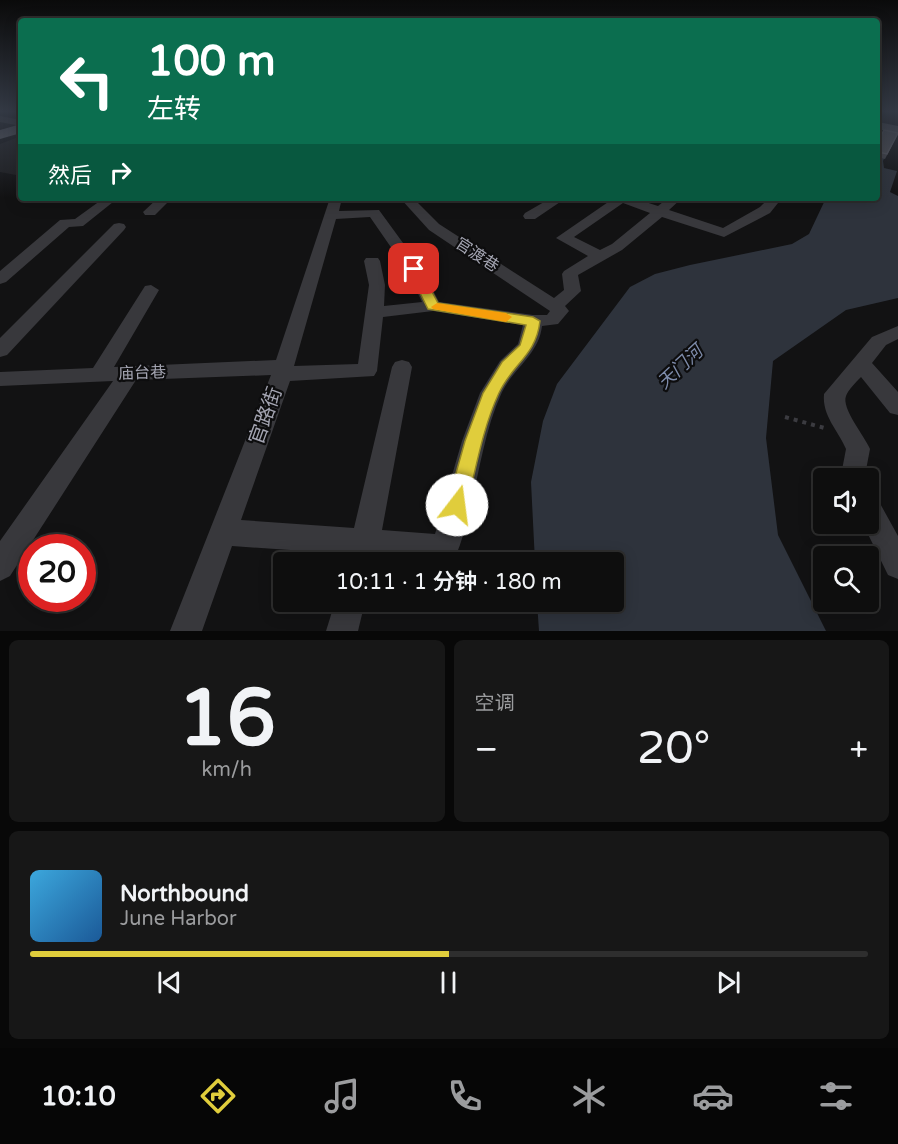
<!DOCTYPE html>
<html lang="zh">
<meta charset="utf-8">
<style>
body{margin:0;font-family:"Varela Round","Noto Sans SC",sans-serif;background:#171717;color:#f1f3f6;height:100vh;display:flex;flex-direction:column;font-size:22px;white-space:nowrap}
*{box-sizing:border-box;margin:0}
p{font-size:20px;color:#9b9c9e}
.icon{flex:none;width:33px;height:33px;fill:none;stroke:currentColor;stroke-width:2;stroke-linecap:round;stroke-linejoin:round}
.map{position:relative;height:631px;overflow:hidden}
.panel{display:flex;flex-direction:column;gap:9px;padding:9px;background:#080808;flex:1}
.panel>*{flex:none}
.banner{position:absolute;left:18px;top:18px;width:862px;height:183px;border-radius:6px;box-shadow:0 3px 15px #0003,0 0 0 2px #2e2e2e;background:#0b6e4f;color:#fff;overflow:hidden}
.tools{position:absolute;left:813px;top:468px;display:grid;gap:12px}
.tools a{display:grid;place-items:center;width:66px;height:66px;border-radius:6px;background:#0e0e0e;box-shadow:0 3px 15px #0003,0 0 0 2px #2e2e2e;font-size:30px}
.speed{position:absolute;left:18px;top:534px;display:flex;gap:12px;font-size:30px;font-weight:700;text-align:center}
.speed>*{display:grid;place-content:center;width:78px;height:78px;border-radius:50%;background:#0e0e0e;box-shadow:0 3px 15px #0003,0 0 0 2px #2e2e2e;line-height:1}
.speed .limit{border:9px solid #d22;background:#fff;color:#111}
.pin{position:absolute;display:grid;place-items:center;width:51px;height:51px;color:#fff;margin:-26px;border-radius:12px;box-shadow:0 3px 9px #0006}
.me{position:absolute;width:66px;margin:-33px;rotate:15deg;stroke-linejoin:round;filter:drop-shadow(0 0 4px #0008)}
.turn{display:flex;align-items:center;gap:21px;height:126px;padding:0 30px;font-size:27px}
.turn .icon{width:78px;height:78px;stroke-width:2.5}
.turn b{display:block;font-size:42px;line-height:51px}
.then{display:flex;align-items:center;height:57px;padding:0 30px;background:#0003;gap:12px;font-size:22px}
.big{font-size:45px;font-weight:600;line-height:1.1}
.panel .card{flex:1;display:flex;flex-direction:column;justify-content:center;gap:9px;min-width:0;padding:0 21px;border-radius:9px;background:#171717}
.panel .dial{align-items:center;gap:0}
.dial b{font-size:78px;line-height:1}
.song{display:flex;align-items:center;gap:18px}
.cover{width:72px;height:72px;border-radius:9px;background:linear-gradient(135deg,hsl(200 70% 55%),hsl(210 70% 35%))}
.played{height:6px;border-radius:3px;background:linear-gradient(90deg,#e0cd3c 50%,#2e2e2e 50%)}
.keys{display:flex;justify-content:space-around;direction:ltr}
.heat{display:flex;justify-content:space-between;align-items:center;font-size:33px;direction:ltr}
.panel .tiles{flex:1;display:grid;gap:9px;grid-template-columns:1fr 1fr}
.card:last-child{grid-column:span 2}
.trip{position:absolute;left:273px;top:552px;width:351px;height:60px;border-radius:6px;background:#0e0e0e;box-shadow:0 3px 15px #0003,0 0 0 2px #2e2e2e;font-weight:600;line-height:60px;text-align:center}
.menu{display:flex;height:96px;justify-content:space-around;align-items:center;background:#060606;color:#9b9c9e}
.menu .icon{width:42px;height:42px}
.menu .selected{color:#e0cd3c}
.menu b{font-size:27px;color:#f1f3f6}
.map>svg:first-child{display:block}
.built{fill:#1e1e20}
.water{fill:#2e333c}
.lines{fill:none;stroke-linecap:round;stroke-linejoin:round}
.path{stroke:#3b3b40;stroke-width:4;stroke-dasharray:4 5;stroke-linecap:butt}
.minor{fill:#38383c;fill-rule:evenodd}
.major{fill:#4f4f56;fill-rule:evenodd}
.highway{fill:#5f6068;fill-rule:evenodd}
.wall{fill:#48484e}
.building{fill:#525258;stroke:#5f5f66;stroke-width:1.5}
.route{fill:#e0cd3c;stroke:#928527;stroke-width:1.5}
.slow{fill:#f59e0b}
.labels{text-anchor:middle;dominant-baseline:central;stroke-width:4.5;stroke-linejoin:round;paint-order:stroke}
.street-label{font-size:16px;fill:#a4a5b2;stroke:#0d0d0e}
.water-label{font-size:18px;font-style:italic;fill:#7e8cab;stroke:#0d0d0e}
.near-street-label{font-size:20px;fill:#a4a5b2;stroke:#0d0d0e}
</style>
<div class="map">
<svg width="898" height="631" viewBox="0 0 898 631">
<rect width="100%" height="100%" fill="#121213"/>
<polygon class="built" points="21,136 21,176 0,172 0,144"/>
<polygon class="water" points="891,142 883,161 884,168 897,171 890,192 898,196 898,298 846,310 773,361 766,438 778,535 826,631 539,631 537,602 614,602 614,562 535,562 531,482 543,421 557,384 630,287 655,274 690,265 792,244 809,234 826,198 878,198 878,146"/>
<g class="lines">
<polyline class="path" points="785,417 828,429"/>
<g class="minor">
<polygon points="0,116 21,120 21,126 0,122"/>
<polygon points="104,198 118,198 83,226 69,227 6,282 0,284 0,271 60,220 75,219"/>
<polygon points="158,198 172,198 155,215 145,215 143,212"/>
<path d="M330,198H342L339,211L379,210L422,269L439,302L533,315H547L550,311L429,230L400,198H413L439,224L554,298L564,290L562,274L564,271L588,256L556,238L614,198H633L658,206L668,198H682L669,210L723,228L760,207L769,198H782L770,213L724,237L662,217L622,250L578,275L581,291L565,306L569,311L558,324L542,326C539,354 514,368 502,392C478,444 477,505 455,558L445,562L377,557L375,562H347L348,554L232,546L202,631H170L271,375L136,380L10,576L0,581V541L113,381L0,386V372L93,368L145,286L151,285L159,290L114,367L276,360ZM623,203L650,213L612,244L600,250L574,237ZM370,217L406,269L422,302L384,306L385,285L380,261L378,258H366L364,261L369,285L358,364L294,366L336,219ZM433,311L523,325L518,344L500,361L480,393L462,441L435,534L382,530L412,367L409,362L402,360L395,362L392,367L354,528L241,520L290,381L374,376L377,371L383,317Z"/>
<polygon points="492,198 504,198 504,199 498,203 493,202"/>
<polygon points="551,198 566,198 535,219 525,219 523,216 525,213"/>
<polygon points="119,223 124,224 126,227 124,230 7,355 0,357 0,338 114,224"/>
<path d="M898,326V339L886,345L872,363L898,392V415L890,413L861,377C856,382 848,390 846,396C841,408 865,437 870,449L866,470L869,478H844L842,470L846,449C838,430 822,416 824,394L872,337Z"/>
<polygon points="868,495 877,498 898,536 898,579 888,575 863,524 868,524"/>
<polygon points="335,602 365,602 358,631 326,631"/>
</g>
<polygon class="major" points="878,122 898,126 898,134 878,129"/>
<polygon class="highway" points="21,124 21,133 0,139 0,130"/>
</g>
<polygon class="wall" points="898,134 885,159 878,157 878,141"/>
<polygon class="building" points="884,130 898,133 887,154 878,152 878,141"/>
<linearGradient id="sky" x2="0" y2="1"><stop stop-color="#0a0a0a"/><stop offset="0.56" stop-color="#333944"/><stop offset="1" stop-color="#333944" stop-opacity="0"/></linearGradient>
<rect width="898" height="198" fill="url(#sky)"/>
<path class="route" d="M414,265L420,269L438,303L533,317L540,321C536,356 513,363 499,393C483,427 476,468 467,505L464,511L457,514L450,511L447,505L465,441L483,393L502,362L520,345L526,325L428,309L408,269Z"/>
<polygon class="slow" points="437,303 506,313 512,317 506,322 433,309 431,307"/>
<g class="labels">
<g class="street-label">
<text transform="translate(477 255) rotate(33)">官渡巷</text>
<text transform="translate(142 373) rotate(-2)">庙台巷</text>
</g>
<g class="water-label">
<text transform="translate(680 367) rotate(-43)">天门河</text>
</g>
<g class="near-street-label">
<text transform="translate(266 416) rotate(-70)">官路街</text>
</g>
</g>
</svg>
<div class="tools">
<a><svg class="icon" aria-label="sound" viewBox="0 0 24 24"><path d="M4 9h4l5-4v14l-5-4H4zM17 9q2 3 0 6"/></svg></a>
<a><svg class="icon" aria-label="search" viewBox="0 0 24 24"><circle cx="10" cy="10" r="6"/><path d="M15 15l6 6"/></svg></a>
</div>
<div class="speed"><div class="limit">20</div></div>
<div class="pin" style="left:414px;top:269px;background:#d93025"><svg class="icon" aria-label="arrive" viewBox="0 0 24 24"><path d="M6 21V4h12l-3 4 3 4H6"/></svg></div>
<svg class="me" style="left:457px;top:505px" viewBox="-20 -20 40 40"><circle r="19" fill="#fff"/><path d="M0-13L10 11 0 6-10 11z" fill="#e0cd3c"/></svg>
<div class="trip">10:11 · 1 分钟 · 180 m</div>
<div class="banner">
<div class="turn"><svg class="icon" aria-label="left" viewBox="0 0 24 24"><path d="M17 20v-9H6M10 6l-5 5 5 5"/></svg><div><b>100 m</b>左转</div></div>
<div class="then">然后<svg class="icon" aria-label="right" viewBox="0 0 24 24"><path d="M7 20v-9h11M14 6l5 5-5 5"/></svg></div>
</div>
</div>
<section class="panel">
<div class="tiles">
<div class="card dial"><b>16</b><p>km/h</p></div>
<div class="card"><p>空调</p>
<div class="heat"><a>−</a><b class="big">20°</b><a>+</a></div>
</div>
<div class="card">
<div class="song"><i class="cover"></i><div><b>Northbound</b><p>June Harbor</p></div></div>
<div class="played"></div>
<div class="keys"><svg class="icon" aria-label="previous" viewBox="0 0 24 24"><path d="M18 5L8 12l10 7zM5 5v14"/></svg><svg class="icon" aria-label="pause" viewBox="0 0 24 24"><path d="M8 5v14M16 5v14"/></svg><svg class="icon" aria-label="next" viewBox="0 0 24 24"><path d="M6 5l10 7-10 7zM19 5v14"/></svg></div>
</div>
</div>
</section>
<nav class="menu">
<b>10:10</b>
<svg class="icon selected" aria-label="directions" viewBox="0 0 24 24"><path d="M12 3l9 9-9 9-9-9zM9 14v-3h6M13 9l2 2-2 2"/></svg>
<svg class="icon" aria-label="music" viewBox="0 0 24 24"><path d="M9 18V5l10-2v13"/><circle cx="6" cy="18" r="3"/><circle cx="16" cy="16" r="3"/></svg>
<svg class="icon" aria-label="phone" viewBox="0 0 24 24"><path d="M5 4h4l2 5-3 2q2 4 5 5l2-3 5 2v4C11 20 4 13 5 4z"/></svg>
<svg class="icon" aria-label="climate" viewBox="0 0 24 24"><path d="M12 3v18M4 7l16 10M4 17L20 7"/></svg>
<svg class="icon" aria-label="car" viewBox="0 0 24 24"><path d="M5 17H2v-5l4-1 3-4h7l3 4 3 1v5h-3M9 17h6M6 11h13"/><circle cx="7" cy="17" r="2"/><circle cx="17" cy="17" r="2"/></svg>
<svg class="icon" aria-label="filters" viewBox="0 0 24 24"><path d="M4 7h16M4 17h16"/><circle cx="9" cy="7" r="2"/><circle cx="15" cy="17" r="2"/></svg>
</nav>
